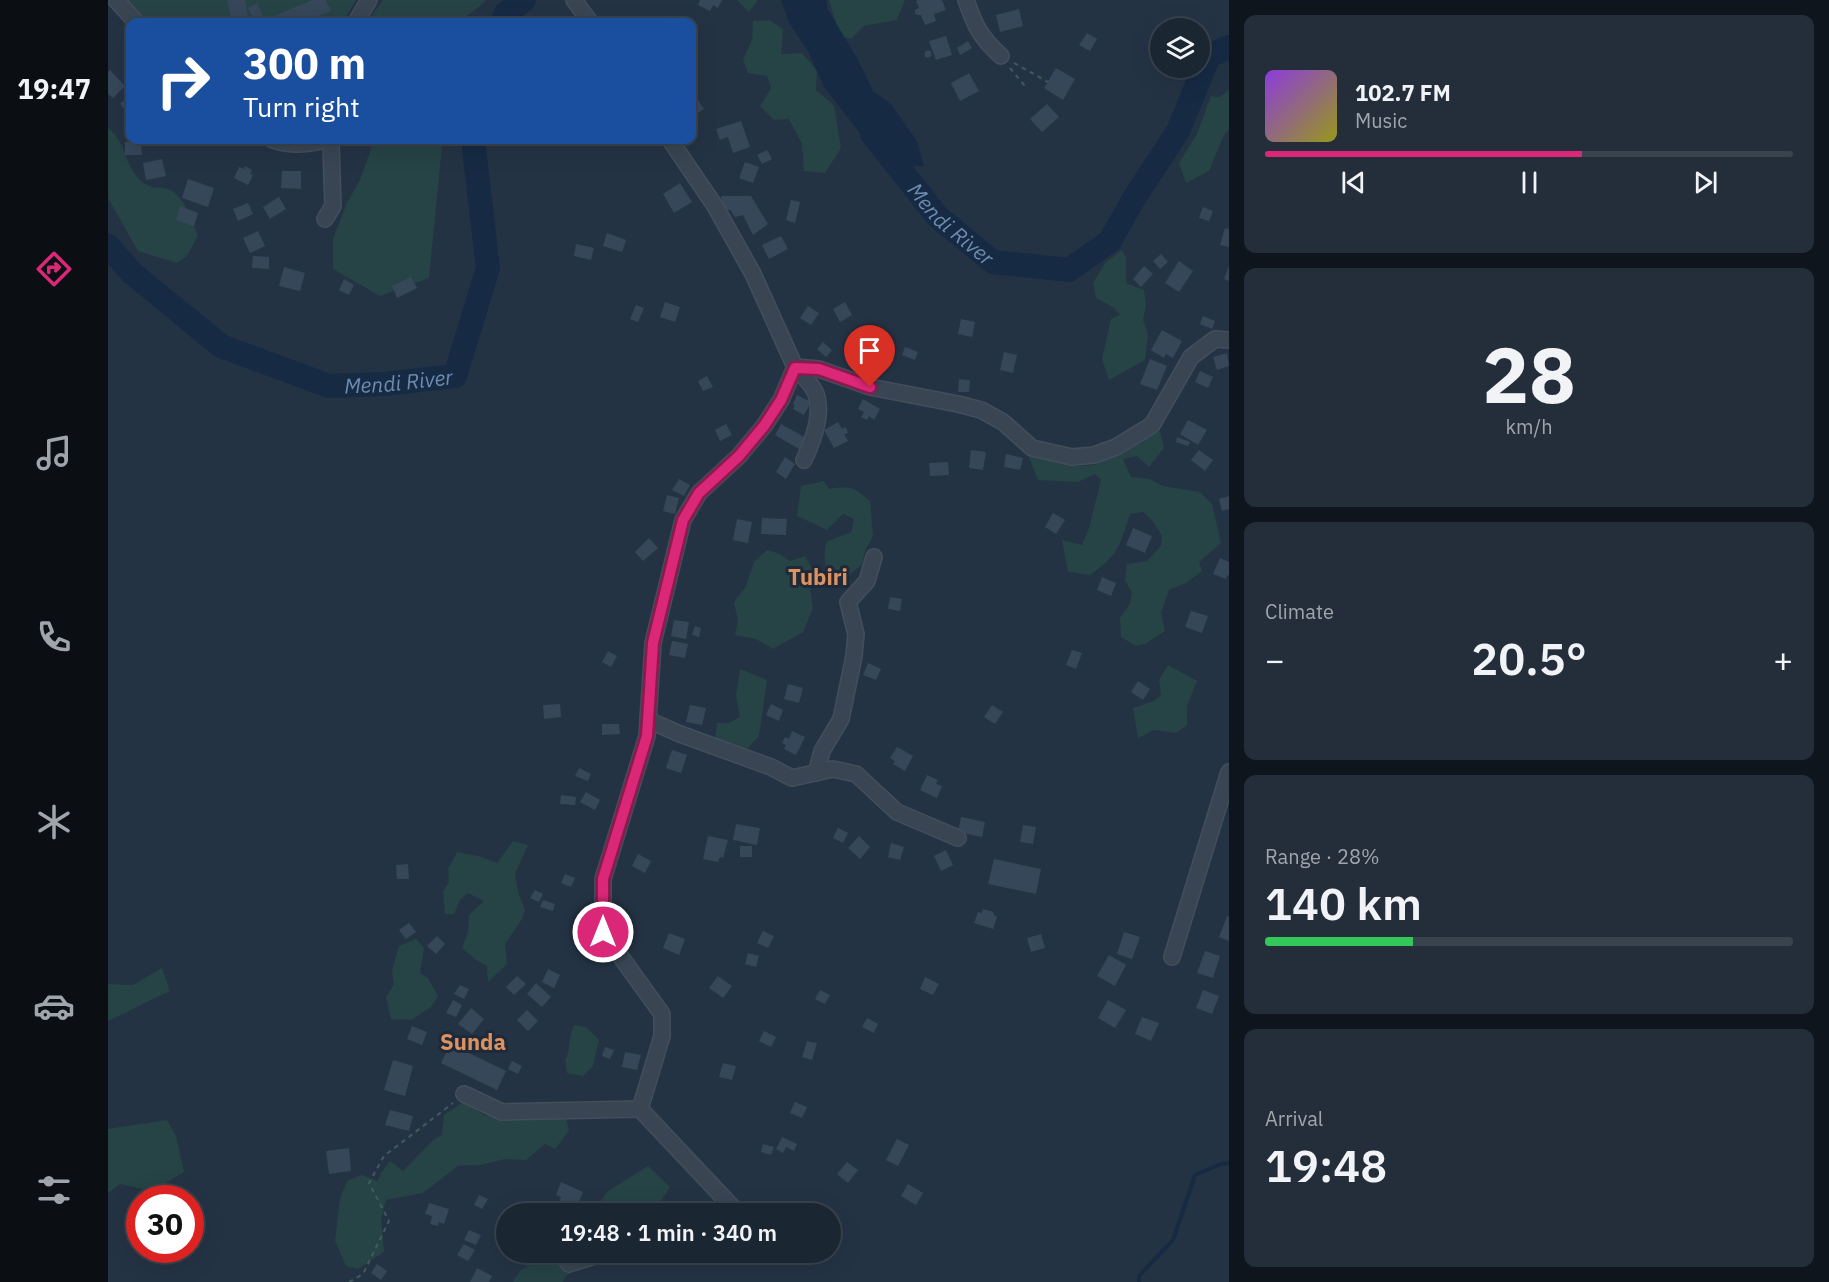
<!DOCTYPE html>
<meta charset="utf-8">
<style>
body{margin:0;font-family:"IBM Plex Sans",sans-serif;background:#242e3b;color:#f1f3f6;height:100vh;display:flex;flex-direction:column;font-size:22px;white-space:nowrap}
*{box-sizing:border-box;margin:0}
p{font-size:20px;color:#a0a5ac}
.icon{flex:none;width:33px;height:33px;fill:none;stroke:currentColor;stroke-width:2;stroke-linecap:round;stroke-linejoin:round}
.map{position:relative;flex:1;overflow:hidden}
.side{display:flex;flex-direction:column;gap:15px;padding:15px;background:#0f151c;width:600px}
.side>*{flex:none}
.hud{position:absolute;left:18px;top:18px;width:570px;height:126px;border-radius:12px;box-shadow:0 6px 24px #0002,0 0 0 2px #39434e;background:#1a4fa0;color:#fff;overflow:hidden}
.fabs{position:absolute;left:1042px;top:18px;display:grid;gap:12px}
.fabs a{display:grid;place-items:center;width:60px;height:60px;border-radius:50%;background:#1b2633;box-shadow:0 6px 24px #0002,0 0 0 2px #39434e;font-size:30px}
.speed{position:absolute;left:18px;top:1185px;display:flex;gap:12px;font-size:30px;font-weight:700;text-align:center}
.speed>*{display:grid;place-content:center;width:78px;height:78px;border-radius:50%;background:#1b2633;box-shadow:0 6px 24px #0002,0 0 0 2px #39434e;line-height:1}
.speed .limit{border:9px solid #d22;background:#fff;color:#111}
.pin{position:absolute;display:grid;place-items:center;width:51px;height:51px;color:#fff;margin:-62px -26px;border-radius:50% 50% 50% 0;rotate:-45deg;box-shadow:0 0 6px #0007}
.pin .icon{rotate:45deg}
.me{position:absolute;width:66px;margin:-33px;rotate:0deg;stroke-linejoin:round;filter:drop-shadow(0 0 4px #0008)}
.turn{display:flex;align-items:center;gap:21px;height:126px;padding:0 18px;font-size:27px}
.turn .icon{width:78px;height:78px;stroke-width:2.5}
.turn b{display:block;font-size:42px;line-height:51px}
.big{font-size:45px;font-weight:600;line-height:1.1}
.side .tile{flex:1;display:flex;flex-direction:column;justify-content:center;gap:9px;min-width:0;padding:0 21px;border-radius:12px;background:#242e3b}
.side .dial{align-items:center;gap:0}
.dial b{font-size:78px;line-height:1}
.song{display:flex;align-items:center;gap:18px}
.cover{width:72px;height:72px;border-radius:9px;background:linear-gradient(135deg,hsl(270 70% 55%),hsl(60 70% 35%))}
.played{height:6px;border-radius:3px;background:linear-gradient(90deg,#db2777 60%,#39434e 60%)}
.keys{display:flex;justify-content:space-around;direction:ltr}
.heat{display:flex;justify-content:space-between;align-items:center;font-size:33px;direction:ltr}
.charge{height:9px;border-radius:4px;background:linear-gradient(90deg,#34c759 28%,#39434e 0)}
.trip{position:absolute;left:388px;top:1203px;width:345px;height:60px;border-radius:30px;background:#1b2633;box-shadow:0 6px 24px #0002,0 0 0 2px #39434e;font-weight:600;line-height:60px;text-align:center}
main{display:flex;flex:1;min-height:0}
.menu{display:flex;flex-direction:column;width:108px;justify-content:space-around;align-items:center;background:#0b0f14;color:#a0a5ac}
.menu .icon{width:42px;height:42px}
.menu .on{color:#db2777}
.menu b{font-size:27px;color:#f1f3f6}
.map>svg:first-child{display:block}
.green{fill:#264345}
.water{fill:#162a44}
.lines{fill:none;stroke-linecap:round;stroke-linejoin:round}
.stream{stroke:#162a44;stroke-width:4}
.river{stroke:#162a44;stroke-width:24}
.building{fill:#36475a}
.minor-casing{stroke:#434e5d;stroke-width:18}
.path{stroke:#405b5d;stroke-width:2;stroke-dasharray:4.5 4.5;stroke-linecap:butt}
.minor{stroke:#394553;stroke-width:15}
.route-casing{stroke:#8e194d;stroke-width:15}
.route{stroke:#db2777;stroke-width:10}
.labels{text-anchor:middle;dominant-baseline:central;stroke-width:6;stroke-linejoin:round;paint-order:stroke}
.water-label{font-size:21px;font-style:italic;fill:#6d8caf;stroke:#1e2a39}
.quarter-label{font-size:22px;font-weight:bold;fill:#de9260;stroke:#1e2a39}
</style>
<main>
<nav class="menu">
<b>19:47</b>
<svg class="icon on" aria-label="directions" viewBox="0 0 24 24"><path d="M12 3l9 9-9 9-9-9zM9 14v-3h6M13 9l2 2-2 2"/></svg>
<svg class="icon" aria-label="music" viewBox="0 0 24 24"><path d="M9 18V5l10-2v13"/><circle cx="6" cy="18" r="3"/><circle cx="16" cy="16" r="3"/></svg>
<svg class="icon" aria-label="phone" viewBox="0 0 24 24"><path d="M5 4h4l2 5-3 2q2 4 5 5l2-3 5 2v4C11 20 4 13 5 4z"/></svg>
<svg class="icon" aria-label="climate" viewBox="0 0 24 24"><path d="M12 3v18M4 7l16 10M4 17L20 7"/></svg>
<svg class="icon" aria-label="car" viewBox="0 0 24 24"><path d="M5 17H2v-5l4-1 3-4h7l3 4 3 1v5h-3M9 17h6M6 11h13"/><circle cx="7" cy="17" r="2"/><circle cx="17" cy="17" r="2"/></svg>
<svg class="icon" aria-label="filters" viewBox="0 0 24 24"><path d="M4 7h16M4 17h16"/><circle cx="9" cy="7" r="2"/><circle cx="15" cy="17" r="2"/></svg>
</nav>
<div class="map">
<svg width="1121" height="1282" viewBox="0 0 1121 1282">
<rect width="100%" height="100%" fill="#243344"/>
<g class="green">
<polygon points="17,0 248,0 235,22 40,22"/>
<path d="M275,0H378C371,9 359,13 354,22H259Z"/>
<polygon points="629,0 650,0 641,12"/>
<polygon points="721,0 797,0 789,20 756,26 743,39 732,36"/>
<polygon points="662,20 675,29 673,54 694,53 709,71 708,90 726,106 733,148 717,173 696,171 694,144 681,119 666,120 652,106 663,88 659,76 640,73 635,59 644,40 645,21"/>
<polygon points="1121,90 1121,129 1115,137 1101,171 1078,183 1071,163 1089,134 1103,96 1112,97"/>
<path d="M0,128C18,141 17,168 34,182C44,190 50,186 60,189C76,194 83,220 90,235L79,256L69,263L30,251L0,198Z"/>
<polygon points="266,140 303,140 334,145 321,278 272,296 225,269 225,239 239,203 252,180"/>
<polygon points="1014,250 1018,258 1018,283 1036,290 1038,305 1035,320 1040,334 1037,360 1001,380 994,359 1003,319 1012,315 1005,307 988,298 985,283 997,263"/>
<path d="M1052,431L1056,448L1041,467L1029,456L1015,459L1023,477L1042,479L1055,486L1092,492L1104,504L1113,543L1091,562L1094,571L1078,583L1061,590L1053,613L1057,631L1037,644L1028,646L1013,637L1012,618L1022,604L1024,592L1017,581L1019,564L1039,561L1053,546L1054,536L1045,521L1035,512L1022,514C1011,547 1011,554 982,575L960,572L954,540L974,545L981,528L993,480L987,474L970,482L930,480L920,455L940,457L966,466L986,465Z"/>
<path d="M716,481L721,489C742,485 746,487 762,501L765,536L757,551L754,565L724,587C717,571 715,559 718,542L743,532L746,519L735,514L719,530L689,516L693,486Z"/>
<polygon points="659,550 672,554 682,561 697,556 712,582 702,587 705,608 695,632 665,649 648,639 627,635 630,621 626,602 638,586 646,562"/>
<polygon points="1060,665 1089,681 1079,706 1079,725 1068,733 1046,730 1030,738 1025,708 1046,701 1053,695 1051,680"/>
<polygon points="632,669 659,680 651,736 636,752 607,741 609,723 621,723 632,717 628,696"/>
<polygon points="405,841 420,845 407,874 410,892 417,910 414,919 397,944 399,964 380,982 379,966 368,960 354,948 360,931 361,915 376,901 360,893 352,900 346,914 337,914 335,892 341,882 340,869 349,852 370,856 389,863"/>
<polygon points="308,939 316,948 312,973 320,978 330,996 323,1007 303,1020 283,1019 278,997 286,984 284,970 291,946"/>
<polygon points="54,968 62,991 0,1021 0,984 25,985"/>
<path d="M466,1025L478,1027L491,1040L485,1066L475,1076L459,1073L457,1060C464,1047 459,1040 466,1025Z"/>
<polygon points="355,1102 378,1116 429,1114 458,1117 461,1131 447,1149 437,1144 418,1160 397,1159 372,1165 350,1166 315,1193 278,1200 273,1218 276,1252 250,1269 238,1266 227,1241 232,1198 239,1181 254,1175 270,1181 273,1173 282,1161 295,1171 326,1139 334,1135 336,1115"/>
<polygon points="59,1120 68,1136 76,1172 44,1191 12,1184 0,1193 0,1129"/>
<polygon points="540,1166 562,1187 545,1212 484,1213 500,1191"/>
<polygon points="439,1253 490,1253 457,1277 455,1282 405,1282 412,1271"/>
</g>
<polygon class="water" points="673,0 719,0 719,8 749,58 765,91 783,104 809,141 816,166 801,166 765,150 716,87 701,53 681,23"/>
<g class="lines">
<polyline class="stream" points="1031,1282 1031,1276 1065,1240 1087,1175 1113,1164 1121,1163"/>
<g class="river">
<polyline points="394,22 398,13 416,0"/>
<path id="s1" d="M764,134L830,217L885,262L961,270L1002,241L1025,200L1070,131L1101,56L1121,47"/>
<path id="s2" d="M0,246L24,273L113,346L221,386L276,384L347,376L380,268L365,140"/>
</g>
</g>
<g class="building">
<polygon points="119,0 137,0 141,20 124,22"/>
<polygon points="204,0 218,0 223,11 195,22 168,22 166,16"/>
<polygon points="592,0 614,0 610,8 605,5 602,11 590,5"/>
<polygon points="811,0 834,0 838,10 826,14 828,21 817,25 813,15 809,15 807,13 807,10 811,8 808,1"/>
<polygon points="149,3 155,16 146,21 140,8"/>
<polygon points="911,9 915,26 892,32 888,15"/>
<polygon points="979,33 989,39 982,51 971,45"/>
<polygon points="838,36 844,55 828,60 821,41"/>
<polygon points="860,41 864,48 852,55 849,48"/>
<circle cx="820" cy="54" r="3.5"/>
<polygon points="948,68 967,79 955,100 936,88"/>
<polygon points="2,70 17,86 5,98 0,94 0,72"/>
<polygon points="861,73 871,91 852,101 843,83"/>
<polygon points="22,95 22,116 12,104"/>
<polygon points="590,100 596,109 587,115 584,109 584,104"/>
<polygon points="939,104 951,117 934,132 922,119"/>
<polygon points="633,121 642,147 625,153 620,137 612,140 608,129"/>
<polygon points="17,142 33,142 34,155 17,155"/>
<polygon points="659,150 664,159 654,164 649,155"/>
<polygon points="54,159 58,176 38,180 35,163"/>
<polygon points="637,162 651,167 645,183 631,178"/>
<polygon points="137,166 144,170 142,174 145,175 140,185 126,178 131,167 136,169"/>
<polygon points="174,171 193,171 193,189 173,188"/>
<polygon points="80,179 106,188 100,207 74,198"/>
<polygon points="572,183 584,202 566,213 555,194"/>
<polygon points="613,196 643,196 660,224 645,235 635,215 627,217 622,210 615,210"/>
<polygon points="171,197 178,209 162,219 155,207"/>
<polygon points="683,200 692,202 687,223 678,220"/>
<polygon points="140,203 145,214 130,221 125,209"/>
<polygon points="72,206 90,213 86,226 68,220"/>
<polygon points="1095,207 1105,211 1101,221 1091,218"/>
<polygon points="1117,228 1121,229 1121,247 1112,245"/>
<polygon points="150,231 157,246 142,253 135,238"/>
<polygon points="499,233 518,240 514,252 495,246"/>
<polygon points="673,236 680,249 661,259 654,245"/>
<polygon points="468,244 486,248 483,260 466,256"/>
<polygon points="1053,254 1060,262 1052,269 1045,261"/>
<polygon points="145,256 161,257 161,269 144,268"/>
<polygon points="1071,261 1085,271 1071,292 1057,283"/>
<polygon points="1036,266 1045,274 1033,287 1025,279"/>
<polygon points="1121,266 1121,281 1116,279"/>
<polygon points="176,267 197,273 192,291 171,286"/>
<polygon points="303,277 309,288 289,298 284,286"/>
<polygon points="236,279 246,285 241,295 231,290"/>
<polygon points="557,302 572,307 567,322 552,317"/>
<polygon points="737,302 744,315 732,322 725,309"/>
<polygon points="528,305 536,308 530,322 522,319"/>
<polygon points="700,306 711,313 703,325 692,318"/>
<polygon points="1095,316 1107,321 1104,329 1092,324"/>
<polygon points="853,319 867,322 864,337 850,334"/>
<polygon points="1054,330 1074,341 1065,358 1058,354 1056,358 1043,350"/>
<polygon points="715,342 724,350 718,357 709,349"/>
<polygon points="797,347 810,352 807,360 794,355"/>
<polygon points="896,352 909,355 905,373 892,370"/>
<polygon points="1119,353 1121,366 1109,370 1105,357"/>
<polygon points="1042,359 1059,366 1049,390 1032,384"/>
<polygon points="1092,371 1105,377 1100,388 1087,382"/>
<polygon points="599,376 605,387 595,391 590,381"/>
<polygon points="851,379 862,380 861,392 850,392"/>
<polygon points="689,395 703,402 696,415 685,409 687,405 685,404"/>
<polygon points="755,399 772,409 766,420 761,416 759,420 753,417 756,412 750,409"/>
<polygon points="1080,420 1099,430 1090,445 1072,434"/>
<polygon points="730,422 734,429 738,427 740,433 736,434 740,441 726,448 716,430"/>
<polygon points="618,424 624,435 612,441 607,430"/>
<polygon points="673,424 698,438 691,449 667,435"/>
<polygon points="1069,437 1082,442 1080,446 1068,442"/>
<polygon points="863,450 878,452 875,470 861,468"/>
<polygon points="1091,450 1105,460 1097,471 1083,460"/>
<polygon points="898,454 915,458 912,470 896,467"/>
<polygon points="677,457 687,464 678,479 668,472"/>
<polygon points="840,462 841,475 822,476 821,463"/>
<polygon points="571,479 582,485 576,496 564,490"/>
<polygon points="559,495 571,498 567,514 555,511"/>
<polygon points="1121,496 1121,509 1114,511 1111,499"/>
<polygon points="945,513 957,520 948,534 937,527"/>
<polygon points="654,518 679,519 678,535 653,534"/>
<polygon points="629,519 644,522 640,543 625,540"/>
<polygon points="1025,528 1044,536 1037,553 1018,545"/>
<polygon points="541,538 550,548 535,561 527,552"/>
<polygon points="1112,558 1121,562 1121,576 1119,575 1118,579 1105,574"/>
<polygon points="994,577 1008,583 1003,596 989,590"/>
<polygon points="782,597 794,599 792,611 780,609"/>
<polygon points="1083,611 1100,616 1094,633 1077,627"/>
<polygon points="566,620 581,622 578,639 563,636"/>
<polygon points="587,626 593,628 591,637 584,635"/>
<polygon points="564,641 580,644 577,658 561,655"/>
<polygon points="964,650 974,653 968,669 958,665"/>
<polygon points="500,651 509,656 503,667 494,662"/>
<polygon points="760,663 773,669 768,680 755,675"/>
<polygon points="1030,681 1042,689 1035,700 1023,692"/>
<polygon points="680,684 695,688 691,703 676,699"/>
<polygon points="452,704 453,717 436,719 435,705"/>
<polygon points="663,704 675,710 671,721 658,715"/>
<polygon points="582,705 598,708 594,725 578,722"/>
<polygon points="884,705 895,712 887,724 876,717"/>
<polygon points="494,724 511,724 512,734 494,735"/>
<polygon points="684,731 697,737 688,755 676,749 678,745 674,743 677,737 681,739"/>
<polygon points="789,747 805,756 797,771 785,764 787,761 782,758"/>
<polygon points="564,750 579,755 573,773 558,768"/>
<polygon points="471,768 483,774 480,781 467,776"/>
<polygon points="819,775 830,780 828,784 834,786 829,798 812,790"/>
<polygon points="478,792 492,800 487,810 472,802"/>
<polygon points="453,795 468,797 467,805 452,804"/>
<polygon points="853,817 877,822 874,837 850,832"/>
<polygon points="628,824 652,828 649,845 625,840"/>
<polygon points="915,825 928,827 925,844 912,842"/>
<polygon points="730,828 740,833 735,843 725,838"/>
<polygon points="600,836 620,840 615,858 612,857 610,862 595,859"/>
<polygon points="751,836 762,847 752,859 740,848"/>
<polygon points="783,843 796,847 792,860 780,857"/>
<rect x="632" y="846" width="12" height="11"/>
<polygon points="838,850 845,865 833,871 826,856"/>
<polygon points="530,854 543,861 537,873 524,866"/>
<polygon points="886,859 933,869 928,894 880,884"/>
<polygon points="300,864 301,879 289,879 288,865"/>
<polygon points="457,874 467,878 463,887 453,883"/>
<polygon points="427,890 435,894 431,902 422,898"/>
<polygon points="435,900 447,904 445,911 432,907"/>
<polygon points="875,909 886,912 885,914 889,917 885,929 866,923 870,912 874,913"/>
<polygon points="1119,916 1121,917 1121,941 1111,937"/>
<polygon points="301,923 308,932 298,939 291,930"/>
<polygon points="655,931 666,936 660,948 649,943"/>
<polygon points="1016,932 1032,937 1024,959 1009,954"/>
<polygon points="561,933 577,939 571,955 555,948"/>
<polygon points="933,934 937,948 923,952 919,938"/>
<polygon points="329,936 337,944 328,954 319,946"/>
<polygon points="1097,951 1112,956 1105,978 1089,973"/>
<polygon points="640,953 651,956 648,967 637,964"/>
<polygon points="1001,955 1018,965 1007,986 989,976"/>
<polygon points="440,969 452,975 446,988 434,982"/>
<polygon points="409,976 418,984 406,995 398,987"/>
<polygon points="610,976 624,986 615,998 601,988"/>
<polygon points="817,977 831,984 825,995 812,989"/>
<polygon points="428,983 443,997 434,1007 419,994"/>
<polygon points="352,985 361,989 356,999 346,994"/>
<polygon points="712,990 722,995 717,1004 707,999"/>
<polygon points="1095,990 1111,996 1104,1014 1088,1008"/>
<polygon points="345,1000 354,1005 348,1017 338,1013"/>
<polygon points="1000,1000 1018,1010 1007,1028 990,1018"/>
<polygon points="363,1008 376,1019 364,1034 350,1024"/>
<polygon points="419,1010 430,1021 420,1031 409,1020"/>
<polygon points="1034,1017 1051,1023 1043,1041 1027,1034"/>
<polygon points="759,1018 770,1024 766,1033 754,1027"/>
<polygon points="304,1026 319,1032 314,1045 299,1039"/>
<polygon points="656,1031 668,1037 663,1047 651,1041"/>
<polygon points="699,1041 709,1043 704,1060 694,1057"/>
<polygon points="342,1044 398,1071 389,1090 333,1063"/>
<polygon points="497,1047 506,1050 502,1059 494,1056"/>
<polygon points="517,1052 533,1055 529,1070 514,1067"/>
<polygon points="285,1060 305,1066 297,1096 276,1090"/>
<polygon points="404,1061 414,1066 410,1074 400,1069"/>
<polygon points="615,1063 628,1066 624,1080 611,1077"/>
<polygon points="687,1102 699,1107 694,1118 682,1113"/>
<polygon points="282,1110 305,1116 301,1131 277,1125"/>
<polygon points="674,1137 689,1144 686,1151 678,1147 675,1153 668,1149"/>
<polygon points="789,1139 801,1145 790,1166 778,1160"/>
<polygon points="655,1144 666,1147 663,1155 653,1152"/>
<polygon points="241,1148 243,1171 221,1174 218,1151"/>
<polygon points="739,1162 750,1170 740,1183 729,1174"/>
<polygon points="453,1182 475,1192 466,1213 450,1206 453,1197 448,1195"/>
<polygon points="800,1184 815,1193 808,1205 793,1196"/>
<polygon points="371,1195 380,1199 374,1209 366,1205"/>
<polygon points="321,1203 341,1209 336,1224 331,1222 330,1226 322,1224 324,1216 317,1214"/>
<polygon points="361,1230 373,1235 368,1245 356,1240"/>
<polygon points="356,1244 367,1250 360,1261 349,1255"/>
<polygon points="410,1252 425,1252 422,1258"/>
<polygon points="269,1264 279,1271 273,1280 263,1273"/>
<polygon points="369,1268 384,1276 381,1282 362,1282"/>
</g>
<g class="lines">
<defs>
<g id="minor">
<polyline points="8,0 28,22"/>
<polyline points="466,0 482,22"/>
<path d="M858,0C867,26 872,37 893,56"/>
<polyline points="248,22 261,0"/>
<path d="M165,140C182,146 198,145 216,140"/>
<polyline points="562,140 607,206 645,274 687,367 711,369 762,387 850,404 873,410 895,422 924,448 964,457 986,455 1008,447 1044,425 1083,357 1107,339 1121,340"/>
<polyline points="217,219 225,206 223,146 220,140"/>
<polyline points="540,720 572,734 663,767 684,778 725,769 748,774 789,812 850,838"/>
<polyline points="708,773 714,751 733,719 746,656 748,634 740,602 759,581 766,557"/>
<polyline points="1064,957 1121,772"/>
<path d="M356,1094L394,1112L532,1109L554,1036V1014L495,932V879L539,736L545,643L575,520L591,493L631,456L656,426L673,400L687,367C694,375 704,384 708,394C715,414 704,443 696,460"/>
<polyline points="532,1109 631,1214"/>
<polyline points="452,1252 461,1264 500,1252"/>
</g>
</defs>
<use href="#minor" class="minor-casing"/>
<g class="path">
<polyline points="906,63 940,82"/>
<polyline points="902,68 917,86"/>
<polyline points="241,1282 255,1274 281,1221 261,1183 276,1156 345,1103"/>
</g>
<use href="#minor" class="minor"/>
</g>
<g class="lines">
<defs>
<polyline id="route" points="495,932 495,879 539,736 545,643 575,520 591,493 631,456 656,426 673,400 687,368 711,369 762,387"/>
</defs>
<use href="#route" class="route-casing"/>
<use href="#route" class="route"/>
</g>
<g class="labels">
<g class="water-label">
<text stroke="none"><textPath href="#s1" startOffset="120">Mendi River</textPath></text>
<text stroke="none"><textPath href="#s2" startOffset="336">Mendi River</textPath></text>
</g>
<g class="quarter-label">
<text x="710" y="576">Tubiri</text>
<text x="365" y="1041">Sunda</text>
</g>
</g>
</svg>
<div class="fabs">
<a><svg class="icon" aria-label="layers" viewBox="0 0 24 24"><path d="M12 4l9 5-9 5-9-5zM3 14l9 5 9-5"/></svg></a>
</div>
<div class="speed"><div class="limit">30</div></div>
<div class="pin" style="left:762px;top:387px;background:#d93025"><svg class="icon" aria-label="arrive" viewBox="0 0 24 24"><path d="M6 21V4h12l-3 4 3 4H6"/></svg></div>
<svg class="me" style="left:495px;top:932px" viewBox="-20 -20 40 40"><circle r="17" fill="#db2777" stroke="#fff" stroke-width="3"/><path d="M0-11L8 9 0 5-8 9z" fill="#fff"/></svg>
<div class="trip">19:48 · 1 min · 340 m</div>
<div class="hud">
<div class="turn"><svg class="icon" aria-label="right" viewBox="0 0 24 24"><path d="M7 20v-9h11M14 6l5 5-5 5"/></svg><div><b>300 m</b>Turn right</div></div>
</div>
</div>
<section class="side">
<div class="tile">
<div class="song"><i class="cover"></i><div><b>102.7 FM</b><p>Music</p></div></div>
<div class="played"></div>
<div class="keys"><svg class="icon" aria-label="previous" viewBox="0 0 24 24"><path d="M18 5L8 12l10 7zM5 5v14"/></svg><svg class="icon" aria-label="pause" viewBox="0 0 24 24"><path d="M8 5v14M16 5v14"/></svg><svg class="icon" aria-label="next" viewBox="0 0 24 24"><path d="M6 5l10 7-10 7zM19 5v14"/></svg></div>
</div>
<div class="tile dial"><b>28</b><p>km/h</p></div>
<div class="tile"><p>Climate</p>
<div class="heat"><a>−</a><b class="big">20.5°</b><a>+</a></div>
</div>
<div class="tile"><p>Range · 28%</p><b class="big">140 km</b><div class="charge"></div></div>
<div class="tile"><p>Arrival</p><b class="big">19:48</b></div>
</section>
</main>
